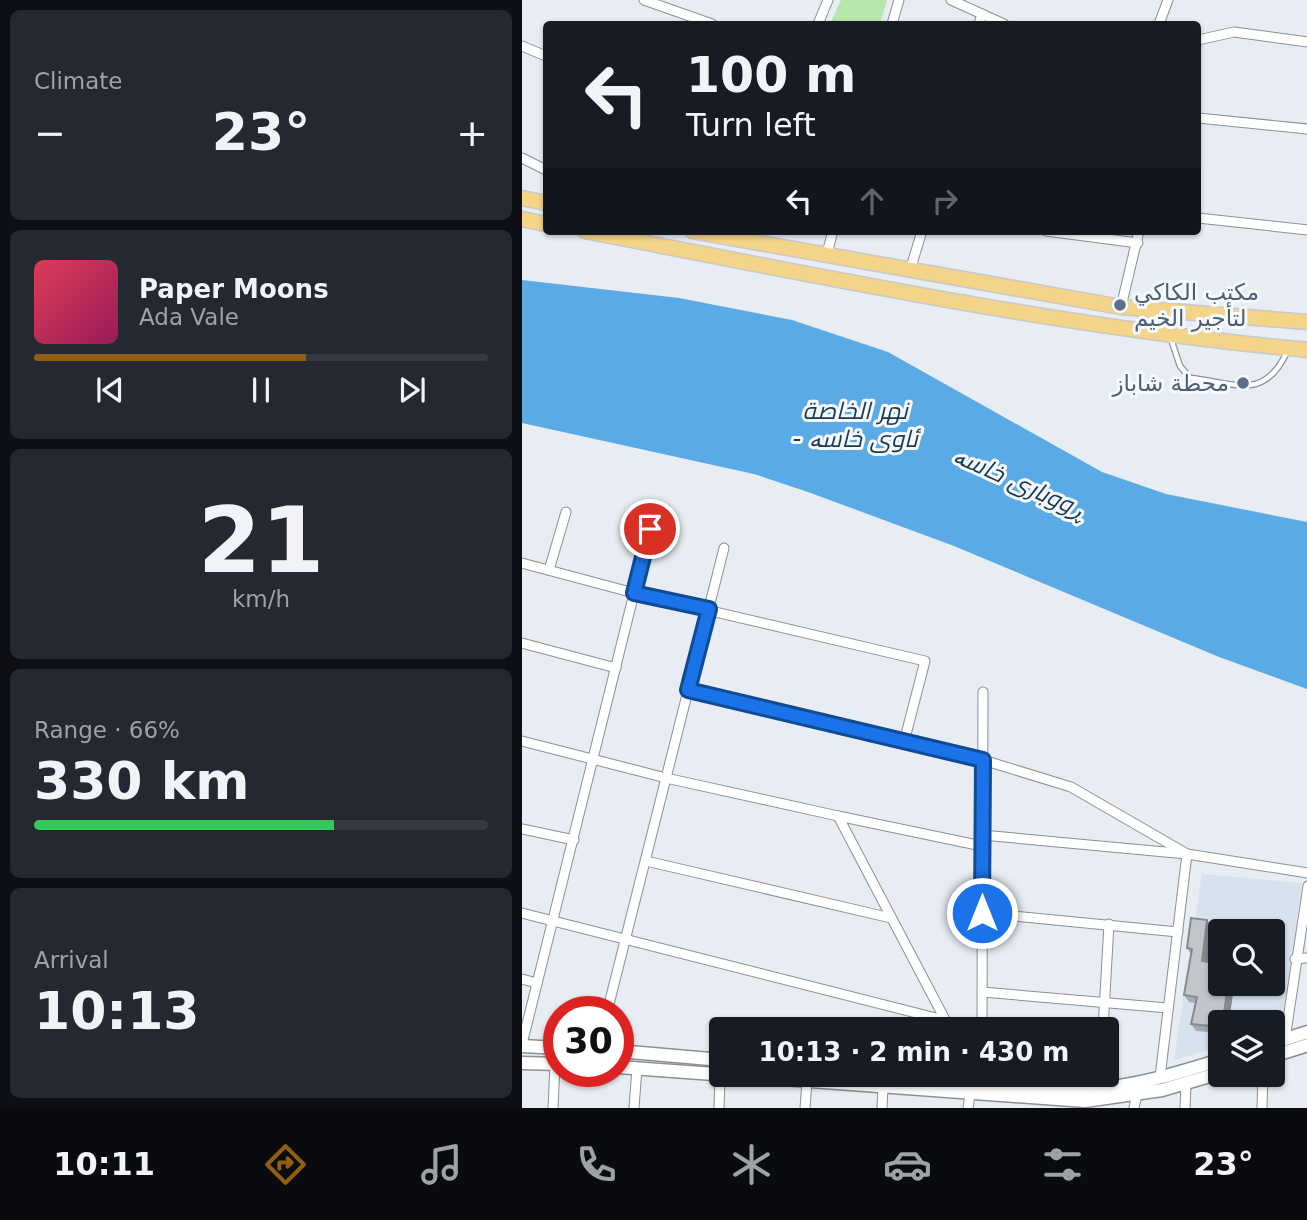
<!DOCTYPE html>
<meta charset="utf-8">
<style>
body{margin:0;font-family:"DejaVu Sans",Cairo,sans-serif;background:#242831;color:#f1f3f6;height:100vh;display:flex;flex-direction:column;font-size:26px;white-space:nowrap}
*{box-sizing:border-box;margin:0}
p{font-size:23px;color:#9ea1a6}
.icon{flex:none;width:38px;height:38px;fill:none;stroke:currentColor;stroke-width:2;stroke-linecap:round;stroke-linejoin:round}
.map{position:relative;flex:1;overflow:hidden}
.panel{display:flex;flex-direction:column;gap:10px;padding:10px;background:#0d0f14;width:522px}
.panel>*{flex:none}
.guide{position:absolute;left:21px;top:21px;width:658px;height:214px;border-radius:7px;box-shadow:0 2px 5px #0004;background:#171b24;color:#f1f3f6;overflow:hidden}
.controls{position:absolute;left:686px;top:919px;display:grid;gap:14px}
.controls a{display:grid;place-items:center;width:77px;height:77px;border-radius:7px;background:#171b24;box-shadow:0 2px 5px #0004;font-size:35px}
.speed{position:absolute;left:21px;top:996px;display:flex;gap:14px;font-size:35px;font-weight:700;text-align:center}
.speed>*{display:grid;place-content:center;width:91px;height:91px;border-radius:50%;background:#171b24;box-shadow:0 2px 5px #0004;line-height:1}
.speed .limit{border:10px solid #d22;background:#fff;color:#111}
.pin{position:absolute;display:grid;place-items:center;width:60px;height:60px;color:#fff;margin:-30px;border:4px solid #fff;border-radius:50%;box-shadow:0 2px 7px #0007}
.me{position:absolute;width:77px;margin:-38px;rotate:0deg;stroke-linejoin:round;filter:drop-shadow(0 0 5px #0008)}
.turn{display:flex;align-items:center;gap:24px;height:147px;padding:0 28px;font-size:32px}
.turn .icon{width:91px;height:91px;stroke-width:2.5}
.turn b{display:block;font-size:49px;line-height:60px}
.lanes{display:flex;align-items:center;height:66px;padding:0 28px;background:#0003;justify-content:center;gap:35px;direction:ltr}
.lanes .off{opacity:.35}
.big{font-size:52px;font-weight:600;line-height:1.1}
.panel .tile{flex:1;display:flex;flex-direction:column;justify-content:center;gap:10px;min-width:0;padding:0 24px;border-radius:10px;background:#242831}
.panel .dial{align-items:center;gap:0}
.dial b{font-size:91px;line-height:1}
.song{display:flex;align-items:center;gap:21px}
.cover{width:84px;height:84px;border-radius:10px;background:linear-gradient(135deg,hsl(350 70% 55%),hsl(330 70% 35%))}
.played{height:7px;border-radius:4px;background:linear-gradient(90deg,#925f10 60%,#363941 60%)}
.keys{display:flex;justify-content:space-around;direction:ltr}
.heat{display:flex;justify-content:space-between;align-items:center;font-size:38px;direction:ltr}
.charge{height:10px;border-radius:5px;background:linear-gradient(90deg,#34c759 66%,#363941 0)}
.trip{position:absolute;left:187px;top:1017px;width:410px;height:70px;border-radius:7px;background:#171b24;box-shadow:0 2px 5px #0004;font-weight:600;line-height:70px;text-align:center}
.tab-bar{display:flex;height:112px;justify-content:space-around;align-items:center;background:#090b0e;color:#9ea1a6}
.tab-bar .icon{width:49px;height:49px}
.tab-bar .on{color:#925f10}
.tab-bar b{font-size:32px;color:#f1f3f6}
main{display:flex;flex:1;min-height:0}
.map>svg:first-child{display:block}
.built{fill:#d8e2ee;fill-rule:evenodd}
.green{fill:#b6e8ac}
.water{fill:#59aae5}
.lines{fill:none;stroke-linecap:round;stroke-linejoin:round}
.service-casing{stroke:#8b9095;stroke-width:7}
.minor-casing{stroke:#8b9095;stroke-width:11}
.tertiary-casing{stroke:#8b9095;stroke-width:15}
.primary-casing{stroke:#c8c9c9;stroke-width:17}
.service{stroke:#fff;stroke-width:4.5}
.minor{stroke:#fff;stroke-width:9}
.tertiary{stroke:#fff;stroke-width:12}
.primary{stroke:#f4d489;stroke-width:14}
.wall{fill:#a6aaaf}
.shaded-wall{fill:#878b8e}
.building{fill:#c1c6cb;stroke:#878b8e;stroke-width:2}
.route-casing{stroke:#114b97;stroke-width:18}
.route{stroke:#1a73e8;stroke-width:12}
.service-dot{fill:#5c6f8a;stroke:#f6fafe;stroke-width:2.5}
.labels{text-anchor:middle;dominant-baseline:central;stroke-width:6;stroke-linejoin:round;paint-order:stroke}
.service-label{font-size:23px;fill:#4e5e75;stroke:#f6fafe;text-anchor:start}
.water-label{font-size:24px;font-style:italic;fill:#173952;stroke:#f6fafe}
</style>
<main>
<section class="panel">
<div class="tile"><p>Climate</p>
<div class="heat"><a>−</a><b class="big">23°</b><a>+</a></div>
</div>
<div class="tile">
<div class="song"><i class="cover"></i><div><b>Paper Moons</b><p>Ada Vale</p></div></div>
<div class="played"></div>
<div class="keys"><svg class="icon" aria-label="previous" viewBox="0 0 24 24"><path d="M18 5L8 12l10 7zM5 5v14"/></svg><svg class="icon" aria-label="pause" viewBox="0 0 24 24"><path d="M8 5v14M16 5v14"/></svg><svg class="icon" aria-label="next" viewBox="0 0 24 24"><path d="M6 5l10 7-10 7zM19 5v14"/></svg></div>
</div>
<div class="tile dial"><b>21</b><p>km/h</p></div>
<div class="tile"><p>Range · 66%</p><b class="big">330 km</b><div class="charge"></div></div>
<div class="tile"><p>Arrival</p><b class="big">10:13</b></div>
</section>
<div class="map">
<svg width="786" height="1108" viewBox="0 0 786 1108">
<rect width="100%" height="100%" fill="#e7edf2"/>
<path class="built" d="M680,874L780,883L760,1030L751,1032V1022H698V1047L652,1060ZM698,931H751V984H698Z"/>
<polygon class="green" points="319,0 365,0 358,24 308,24"/>
<polygon class="water" points="0,280 157,298 270,320 366,352 580,472 644,494 785,522 785,689 697,657 432,546 286,492 232,474 0,423"/>
<g class="lines">
<defs>
<path id="service" d="M649,339L658,366L668,378C714,383 742,401 765,352"/>
<g id="minor">
<polyline points="122,0 190,24"/>
<polyline points="429,0 482,24"/>
<polyline points="296,24 306,0"/>
<polyline points="370,24 377,0"/>
<polyline points="457,24 460,14"/>
<polyline points="637,24 646,0"/>
<polyline points="676,40 712,32 786,42"/>
<polyline points="0,46 24,56"/>
<polyline points="676,118 786,129"/>
<polyline points="0,158 24,170"/>
<polyline points="676,218 786,230"/>
<polyline points="524,231 616,243"/>
<polyline points="305,253 311,231"/>
<polyline points="389,267 400,231"/>
<polyline points="599,307 617,231"/>
<polyline points="0,563 112,593 403,661 382,742"/>
<polyline points="27,570 44,512"/>
<polyline points="0,643 94,668"/>
<polyline points="166,690 461,760 549,787 665,854 638,1077"/>
<polyline points="0,741 144,778 316,816 428,1029"/>
<polyline points="316,816 460,846"/>
<polyline points="0,829 52,840"/>
<polyline points="460,835 665,854 786,873"/>
<polyline points="124,861 369,918"/>
<polyline points="0,913 422,1020"/>
<polyline points="460,913 656,932"/>
<polyline points="773,959 786,958"/>
<polyline points="0,979 15,983"/>
<polyline points="460,992 646,1008"/>
<polyline points="85,1012 202,548"/>
<polyline points="460,1029 461,692"/>
<polyline points="581,1029 587,924"/>
<polyline points="763,1039 786,886"/>
<polyline points="0,1044 128,529"/>
<polyline points="579,1087 579,1074"/>
<polyline points="31,1108 33,1064"/>
<polyline points="112,1108 115,1068"/>
<polyline points="197,1108 198,1076"/>
<polyline points="283,1108 285,1082"/>
<polyline points="360,1108 361,1087"/>
<polyline points="446,1108 448,1094"/>
<polyline points="612,1108 615,1094"/>
<polyline points="663,1108 664,1084"/>
<polyline points="740,1108 741,1074"/>
</g>
<g id="tertiary">
<polyline points="751,1043 786,1032"/>
<polyline points="0,1046 37,1048"/>
<polyline points="96,1051 200,1060"/>
<polyline points="751,1056 786,1045"/>
<polyline points="0,1063 37,1064"/>
<polyline points="96,1067 563,1101 640,1090 698,1073"/>
<path d="M357,1074C426,1082 497,1091 567,1089C611,1087 656,1073 698,1060"/>
</g>
<g id="primary">
<polyline points="0,198 24,203"/>
<polyline points="0,219 24,224"/>
<path d="M63,231C302,277 543,328 786,350"/>
<polyline points="170,231 599,307 786,322"/>
</g>
</defs>
<use href="#service" class="service-casing"/>
<use href="#minor" class="minor-casing"/>
<use href="#tertiary" class="tertiary-casing"/>
<use href="#primary" class="primary-casing"/>
<use href="#service" class="service"/>
<use href="#minor" class="minor"/>
<use href="#tertiary" class="tertiary"/>
<use href="#primary" class="primary"/>
</g>
<polygon class="wall" points="685,920 690,927 686,962 698,984 751,984 751,975 754,979 752,994 712,987 708,1014 698,1022 698,1037 697,1033 674,1031 669,1024 673,1003 667,1002 662,995 669,954 665,948"/>
<g class="shaded-wall">
<polygon points="685,920 690,927 685,969 680,961"/>
<polygon points="751,975 754,979 752,994 747,987 747,984 751,984"/>
<polygon points="706,984 710,984 712,987 707,1020 702,1013"/>
</g>
<g class="building">
<polygon points="669,918 685,920 680,961 698,964 698,984 706,984 702,1013 733,1018 733,1022 698,1022 698,1035 697,1035 698,1027 669,1024 675,997 662,995 670,949 665,948"/>
<polygon points="727,984 747,984 747,987"/>
</g>
<g class="lines">
<defs>
<polyline id="route" points="128,529 112,593 187,609 166,690 461,760 460,913"/>
</defs>
<use href="#route" class="route-casing"/>
<use href="#route" class="route"/>
</g>
<g class="service-dot">
<circle cx="598" cy="305" r="7"/>
<circle cx="721" cy="383" r="7"/>
</g>
<g class="labels">
<g class="service-label">
<text x="612" y="292">مكتب الكاكي<tspan x="612" dy="26">لتأجير الخيم</tspan></text>
<text x="707" y="383" text-anchor="end">محطة شاباز</text>
</g>
<g class="water-label">
<text x="333" y="411">نهر الخاصة<tspan x="333" dy="28">- ئاوی خاسە</tspan></text>
<text transform="translate(498 483) rotate(24)">ڕووباری خاسە</text>
</g>
</g>
</svg>
<div class="controls">
<a><svg class="icon" aria-label="search" viewBox="0 0 24 24"><circle cx="10" cy="10" r="6"/><path d="M15 15l6 6"/></svg></a>
<a><svg class="icon" aria-label="layers" viewBox="0 0 24 24"><path d="M12 4l9 5-9 5-9-5zM3 14l9 5 9-5"/></svg></a>
</div>
<div class="speed"><div class="limit">30</div></div>
<div class="pin" style="left:128px;top:529px;background:#d93025"><svg class="icon" aria-label="arrive" viewBox="0 0 24 24"><path d="M6 21V4h12l-3 4 3 4H6"/></svg></div>
<svg class="me" style="left:460px;top:913px" viewBox="-20 -20 40 40"><circle r="17" fill="#1a73e8" stroke="#fff" stroke-width="3"/><path d="M0-11L8 9 0 5-8 9z" fill="#fff"/></svg>
<div class="trip">10:13 · 2 min · 430 m</div>
<div class="guide">
<div class="turn"><svg class="icon" aria-label="left" viewBox="0 0 24 24"><path d="M17 20v-9H6M10 6l-5 5 5 5"/></svg><div><b>100 m</b>Turn left</div></div>
<div class="lanes"><svg class="icon" aria-label="left" viewBox="0 0 24 24"><path d="M17 20v-9H6M10 6l-5 5 5 5"/></svg><svg class="icon off" aria-label="ahead" viewBox="0 0 24 24"><path d="M12 20V5M6 11l6-6 6 6"/></svg><svg class="icon off" aria-label="right" viewBox="0 0 24 24"><path d="M7 20v-9h11M14 6l5 5-5 5"/></svg></div>
</div>
</div>
</main>
<nav class="tab-bar">
<b>10:11</b>
<svg class="icon on" aria-label="directions" viewBox="0 0 24 24"><path d="M12 3l9 9-9 9-9-9zM9 14v-3h6M13 9l2 2-2 2"/></svg>
<svg class="icon" aria-label="music" viewBox="0 0 24 24"><path d="M9 18V5l10-2v13"/><circle cx="6" cy="18" r="3"/><circle cx="16" cy="16" r="3"/></svg>
<svg class="icon" aria-label="phone" viewBox="0 0 24 24"><path d="M5 4h4l2 5-3 2q2 4 5 5l2-3 5 2v4C11 20 4 13 5 4z"/></svg>
<svg class="icon" aria-label="climate" viewBox="0 0 24 24"><path d="M12 3v18M4 7l16 10M4 17L20 7"/></svg>
<svg class="icon" aria-label="car" viewBox="0 0 24 24"><path d="M5 17H2v-5l4-1 3-4h7l3 4 3 1v5h-3M9 17h6M6 11h13"/><circle cx="7" cy="17" r="2"/><circle cx="17" cy="17" r="2"/></svg>
<svg class="icon" aria-label="filters" viewBox="0 0 24 24"><path d="M4 7h16M4 17h16"/><circle cx="9" cy="7" r="2"/><circle cx="15" cy="17" r="2"/></svg>
<b>23°</b>
</nav>
